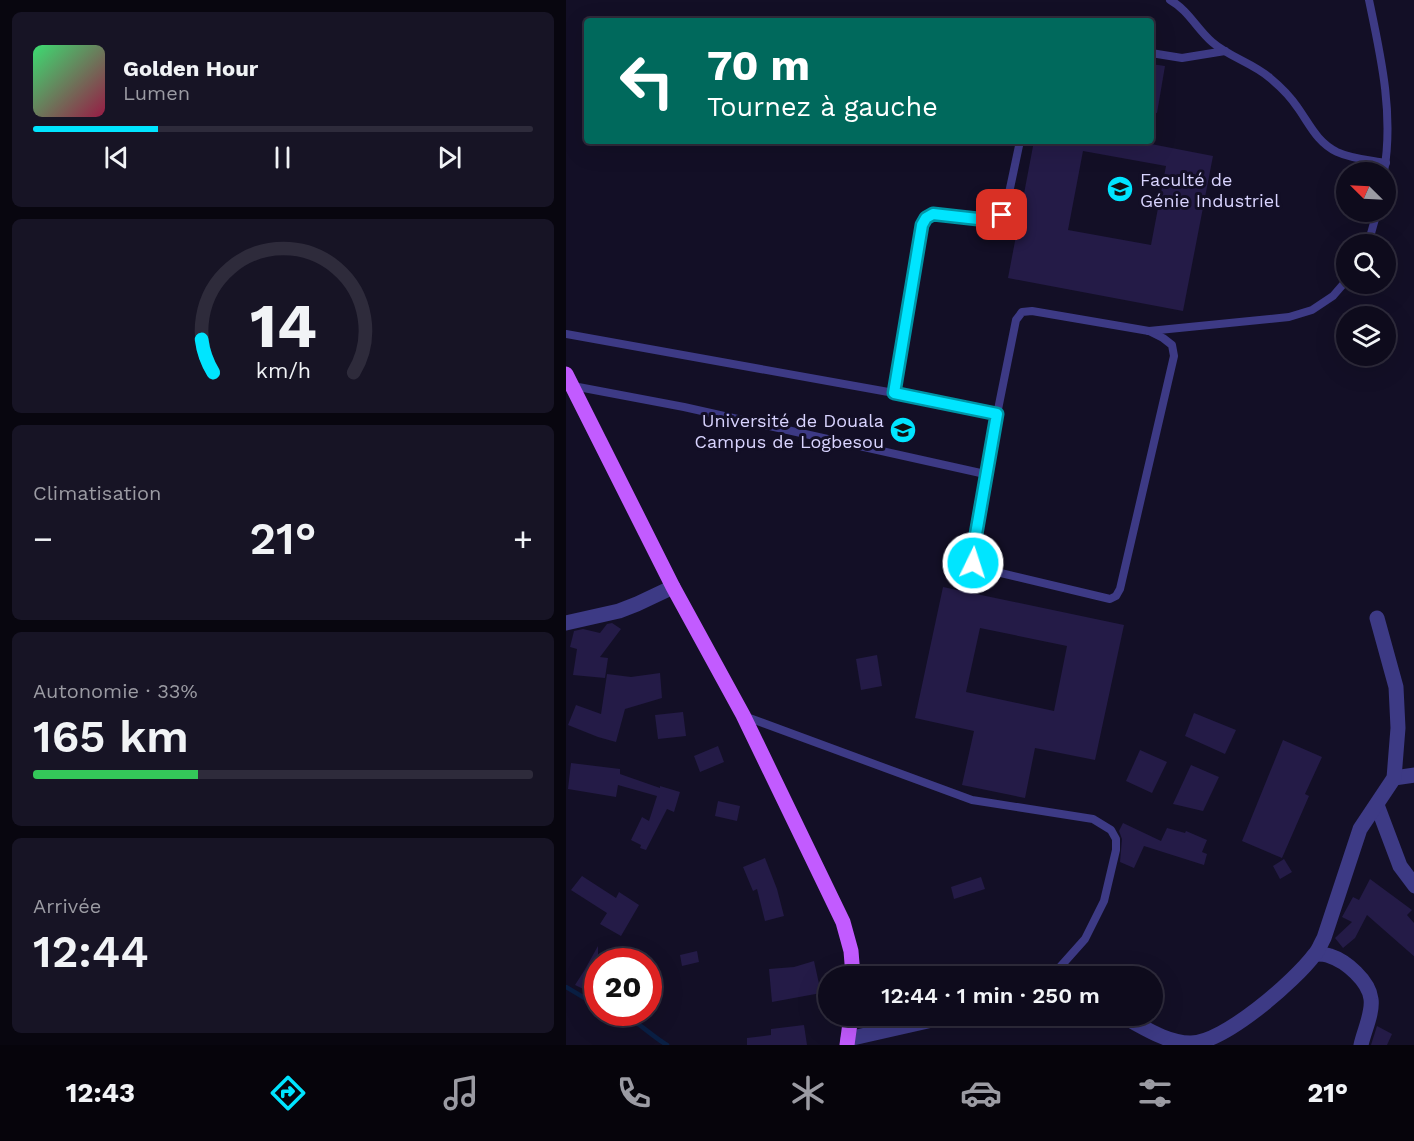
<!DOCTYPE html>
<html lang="fr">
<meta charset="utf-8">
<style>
body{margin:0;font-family:"Work Sans",sans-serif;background:#171425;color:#f1f3f6;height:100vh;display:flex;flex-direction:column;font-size:22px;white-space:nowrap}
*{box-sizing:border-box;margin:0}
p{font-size:20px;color:#9b9ba3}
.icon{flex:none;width:33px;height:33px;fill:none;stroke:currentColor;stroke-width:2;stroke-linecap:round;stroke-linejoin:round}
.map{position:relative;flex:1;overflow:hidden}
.sheet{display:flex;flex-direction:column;gap:12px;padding:12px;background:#08060f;width:566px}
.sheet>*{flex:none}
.top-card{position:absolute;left:18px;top:18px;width:570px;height:126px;border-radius:6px;box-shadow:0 6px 24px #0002,0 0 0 2px #2e2b3b;background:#00695c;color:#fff;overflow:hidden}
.needle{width:39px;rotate:294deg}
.controls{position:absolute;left:770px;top:162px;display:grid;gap:12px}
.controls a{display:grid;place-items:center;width:60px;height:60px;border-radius:50%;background:#0e0b1c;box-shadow:0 6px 24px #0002,0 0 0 2px #2e2b3b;font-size:30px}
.speed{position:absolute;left:18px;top:948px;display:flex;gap:12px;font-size:30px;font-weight:700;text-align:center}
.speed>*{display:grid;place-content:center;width:78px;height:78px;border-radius:50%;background:#0e0b1c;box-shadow:0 6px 24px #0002,0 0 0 2px #2e2b3b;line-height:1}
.speed .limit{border:9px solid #d22;background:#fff;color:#111}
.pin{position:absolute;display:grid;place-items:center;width:51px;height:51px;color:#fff;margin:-26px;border-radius:12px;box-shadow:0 3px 9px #0006}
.me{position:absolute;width:66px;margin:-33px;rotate:4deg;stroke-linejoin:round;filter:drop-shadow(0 0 4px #0008)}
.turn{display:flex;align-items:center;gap:21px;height:126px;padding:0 24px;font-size:27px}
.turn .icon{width:78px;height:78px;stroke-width:2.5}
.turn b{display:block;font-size:42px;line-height:51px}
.big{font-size:45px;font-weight:600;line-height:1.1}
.sheet .tile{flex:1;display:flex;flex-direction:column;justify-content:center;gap:9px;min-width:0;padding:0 21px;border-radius:9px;background:#171425}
.sheet .dial{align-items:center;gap:0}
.dial svg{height:156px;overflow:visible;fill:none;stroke:#2e2b3b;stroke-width:7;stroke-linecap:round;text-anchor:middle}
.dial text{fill:#f1f3f6;stroke:none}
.song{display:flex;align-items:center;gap:18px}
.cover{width:72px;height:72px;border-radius:9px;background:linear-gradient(135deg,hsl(140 70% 55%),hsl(340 70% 35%))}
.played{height:6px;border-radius:3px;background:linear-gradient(90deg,#00e5ff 25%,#2e2b3b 25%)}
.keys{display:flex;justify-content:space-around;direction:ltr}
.heat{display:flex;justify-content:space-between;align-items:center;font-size:33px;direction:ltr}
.charge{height:9px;border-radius:4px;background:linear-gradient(90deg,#34c759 33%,#2e2b3b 0)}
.trip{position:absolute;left:252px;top:966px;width:345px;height:60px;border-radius:30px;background:#0e0b1c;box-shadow:0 6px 24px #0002,0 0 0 2px #2e2b3b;font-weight:600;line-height:60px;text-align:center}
.dock{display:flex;height:96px;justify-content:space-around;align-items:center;background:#06040b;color:#9b9ba3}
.dock .icon{width:42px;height:42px}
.dock .selected{color:#00e5ff}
.dock b{font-size:27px;color:#f1f3f6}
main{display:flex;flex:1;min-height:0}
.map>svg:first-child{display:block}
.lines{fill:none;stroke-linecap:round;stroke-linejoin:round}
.stream{stroke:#0a1f44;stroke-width:4.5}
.building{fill:#241b47;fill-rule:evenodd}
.lane{stroke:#3d3a85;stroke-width:8}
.street{stroke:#3d3a85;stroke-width:15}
.primary{stroke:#c25bff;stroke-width:15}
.route-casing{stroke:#0095a6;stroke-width:15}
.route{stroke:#00e5ff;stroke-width:10}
.labels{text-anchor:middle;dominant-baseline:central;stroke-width:6;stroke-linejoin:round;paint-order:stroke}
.poi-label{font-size:18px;fill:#d9d4ff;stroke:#130f26;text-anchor:start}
</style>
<main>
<section class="sheet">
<div class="tile">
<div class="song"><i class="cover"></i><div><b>Golden Hour</b><p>Lumen</p></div></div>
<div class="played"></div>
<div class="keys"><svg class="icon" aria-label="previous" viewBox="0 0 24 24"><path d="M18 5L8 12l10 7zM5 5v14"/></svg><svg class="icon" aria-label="pause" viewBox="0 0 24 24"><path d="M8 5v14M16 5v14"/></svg><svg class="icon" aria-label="next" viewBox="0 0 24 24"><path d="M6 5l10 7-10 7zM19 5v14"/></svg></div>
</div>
<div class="tile dial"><svg viewBox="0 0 100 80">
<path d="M14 69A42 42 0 1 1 86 69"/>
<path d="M14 69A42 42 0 0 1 8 52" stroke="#00e5ff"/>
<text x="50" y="56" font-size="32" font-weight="700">14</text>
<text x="50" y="72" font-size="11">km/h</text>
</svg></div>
<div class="tile"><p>Climatisation</p>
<div class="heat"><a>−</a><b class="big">21°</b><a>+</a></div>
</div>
<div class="tile"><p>Autonomie · 33%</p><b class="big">165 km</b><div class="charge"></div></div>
<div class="tile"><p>Arrivée</p><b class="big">12:44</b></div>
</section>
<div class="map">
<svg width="849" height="1045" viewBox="0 0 849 1045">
<rect width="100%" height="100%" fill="#130f26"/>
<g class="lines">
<g class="stream">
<polyline points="0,987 32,1006"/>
<path d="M51,1012C70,1019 84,1035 101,1045"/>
</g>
</g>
<g class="building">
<polygon points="585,64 599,66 591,113 585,112"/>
<path d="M468,141H586L585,144L647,156L617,311L442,278ZM517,151L600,166L585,245L502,230Z"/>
<path d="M377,587L558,625L529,760L469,748L459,798L396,785L408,731L349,718ZM414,628L501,646L488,711L400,692Z"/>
<polygon points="46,623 55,629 34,657 42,658 39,678 7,675 11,649 4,647 8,631 17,629 34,633 41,624"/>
<polygon points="311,655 316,686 295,690 290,659"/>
<polygon points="94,673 96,698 59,709 50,742 32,737 2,725 10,705 35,714 41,674 65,677"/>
<polygon points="117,712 120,736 92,739 89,715"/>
<polygon points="628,713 670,730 659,754 619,736"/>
<polygon points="717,740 756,757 739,794 743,796 716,858 676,841"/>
<polygon points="152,746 158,762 134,772 128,756"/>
<polygon points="574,750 601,762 586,793 560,781"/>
<polygon points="5,763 54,769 54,774 94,788 94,786 114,792 108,812 101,809 80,850 74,848 75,845 65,840 76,817 83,821 91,796 52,785 50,797 2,789"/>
<polygon points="625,765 653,777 637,811 607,804"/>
<polygon points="152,801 174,806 171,821 149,816"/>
<polygon points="557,823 595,841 601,828 619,833 620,831 641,840 636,852 641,854 638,865 578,846 568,868 554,862 556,839 553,831"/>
<polygon points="199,858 211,889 218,916 199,921 191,889 187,891 177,867"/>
<polygon points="718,859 726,872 714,879 707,866"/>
<polygon points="16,876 50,898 53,892 73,905 55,936 34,924 41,913 5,890"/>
<polygon points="415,877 419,889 388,899 385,887"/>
<polygon points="804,879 846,910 841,915 849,924 849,957 801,915 789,938 777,948 769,938 786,922 776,917 787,897 793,900"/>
<polygon points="32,946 32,996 9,985 18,971"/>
<polygon points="131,951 133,962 116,966 114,955"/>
<polygon points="248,961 255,993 206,1002 203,969 228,967"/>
<polygon points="238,1025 241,1045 181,1045 181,1038 205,1035 205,1029"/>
<polygon points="811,1026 826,1034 821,1045 805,1045"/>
</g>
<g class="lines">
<g class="lane">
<path d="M604,0C622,10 631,29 646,42C663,57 687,63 704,78C715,87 724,96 732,108C744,125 751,142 771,152C786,159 804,160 820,163"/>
<path d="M803,0C815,57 828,114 818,172"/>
<polyline points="585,53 616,58 659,51"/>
<polyline points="802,244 811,212"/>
<polygon points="466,311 583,331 597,338 606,345 608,356 554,589 550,596 544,599 414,568 407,563 406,557 419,474 450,320 456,312"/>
<polyline points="583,331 723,317 746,310 767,296 780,281"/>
<polyline points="0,334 328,393 431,414"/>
<polyline points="7,386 118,407 419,474"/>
<polyline points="328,393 356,225 360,218 367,214 430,221 436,215 440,207 454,141"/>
<polyline points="178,716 406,800 527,819 545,830 550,839 550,850 538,901 519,939 486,976"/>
</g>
<g class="street">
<polyline points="0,623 53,611 71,604 107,587"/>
<polyline points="828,778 849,775"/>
<polyline points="811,805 834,866 849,886"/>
<path d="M750,954C754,954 759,954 764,956C780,961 803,981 805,999C807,1013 798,1031 795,1045"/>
<path d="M556,1016C576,1026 600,1043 624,1043C657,1044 729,981 749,954C753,950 755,943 758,938L794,829L828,778L832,728L830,687L811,618"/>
<polyline points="282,1039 384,1016"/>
</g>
<g class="primary">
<polyline points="0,374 107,587 177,715 277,922 285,951 287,976"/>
<polyline points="281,1045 285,1016"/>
</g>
</g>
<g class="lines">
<defs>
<polyline id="route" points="407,563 406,557 431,414 328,393 356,225 360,218 367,214 430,221 436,215"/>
</defs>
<use href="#route" class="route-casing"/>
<use href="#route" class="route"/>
</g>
<defs>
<symbol id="university-disc" viewBox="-11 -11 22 22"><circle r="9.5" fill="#00e5ff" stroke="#130f26"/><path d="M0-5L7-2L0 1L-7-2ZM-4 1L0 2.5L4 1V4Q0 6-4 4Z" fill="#111"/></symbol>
</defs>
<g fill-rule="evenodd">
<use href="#university-disc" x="539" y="174" width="30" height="30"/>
<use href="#university-disc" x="322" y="415" width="30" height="30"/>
</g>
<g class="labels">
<g class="poi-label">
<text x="574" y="179">Faculté de<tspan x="574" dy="21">Génie Industriel</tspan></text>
<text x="318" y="420" text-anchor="end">Université de Douala<tspan x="318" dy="21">Campus de Logbesou</tspan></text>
</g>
</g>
</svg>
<div class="controls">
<a><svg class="needle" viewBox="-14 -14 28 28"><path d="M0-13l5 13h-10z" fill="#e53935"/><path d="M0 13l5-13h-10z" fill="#9b9ba3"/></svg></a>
<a><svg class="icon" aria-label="search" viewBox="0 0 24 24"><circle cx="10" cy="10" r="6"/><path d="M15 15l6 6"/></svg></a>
<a><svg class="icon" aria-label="layers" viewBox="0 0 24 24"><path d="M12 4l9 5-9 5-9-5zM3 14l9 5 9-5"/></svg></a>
</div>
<div class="speed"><div class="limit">20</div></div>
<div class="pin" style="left:436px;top:215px;background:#d93025"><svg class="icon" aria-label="arrive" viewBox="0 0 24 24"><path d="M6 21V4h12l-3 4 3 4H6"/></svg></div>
<svg class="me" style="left:407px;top:563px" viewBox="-20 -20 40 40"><circle r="17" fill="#00e5ff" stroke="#fff" stroke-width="3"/><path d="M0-11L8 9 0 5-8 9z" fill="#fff"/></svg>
<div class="trip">12:44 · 1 min · 250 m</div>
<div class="top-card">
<div class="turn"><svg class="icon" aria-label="left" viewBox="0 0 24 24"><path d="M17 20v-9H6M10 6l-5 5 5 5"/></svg><div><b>70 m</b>Tournez à gauche</div></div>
</div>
</div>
</main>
<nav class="dock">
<b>12:43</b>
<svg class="icon selected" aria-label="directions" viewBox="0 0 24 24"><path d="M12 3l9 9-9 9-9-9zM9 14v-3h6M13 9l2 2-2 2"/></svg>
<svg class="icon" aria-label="music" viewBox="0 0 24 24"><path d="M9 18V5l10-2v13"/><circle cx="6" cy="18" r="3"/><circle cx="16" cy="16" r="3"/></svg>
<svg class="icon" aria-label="phone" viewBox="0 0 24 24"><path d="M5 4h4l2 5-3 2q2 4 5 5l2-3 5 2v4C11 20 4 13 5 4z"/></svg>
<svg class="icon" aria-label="climate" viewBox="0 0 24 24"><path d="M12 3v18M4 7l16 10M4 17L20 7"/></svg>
<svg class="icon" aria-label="car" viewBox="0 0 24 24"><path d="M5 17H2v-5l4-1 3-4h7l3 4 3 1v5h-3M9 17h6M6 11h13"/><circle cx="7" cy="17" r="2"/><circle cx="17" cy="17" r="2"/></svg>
<svg class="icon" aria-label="filters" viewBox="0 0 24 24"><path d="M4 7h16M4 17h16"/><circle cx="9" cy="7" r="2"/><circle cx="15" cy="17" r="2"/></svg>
<b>21°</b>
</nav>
